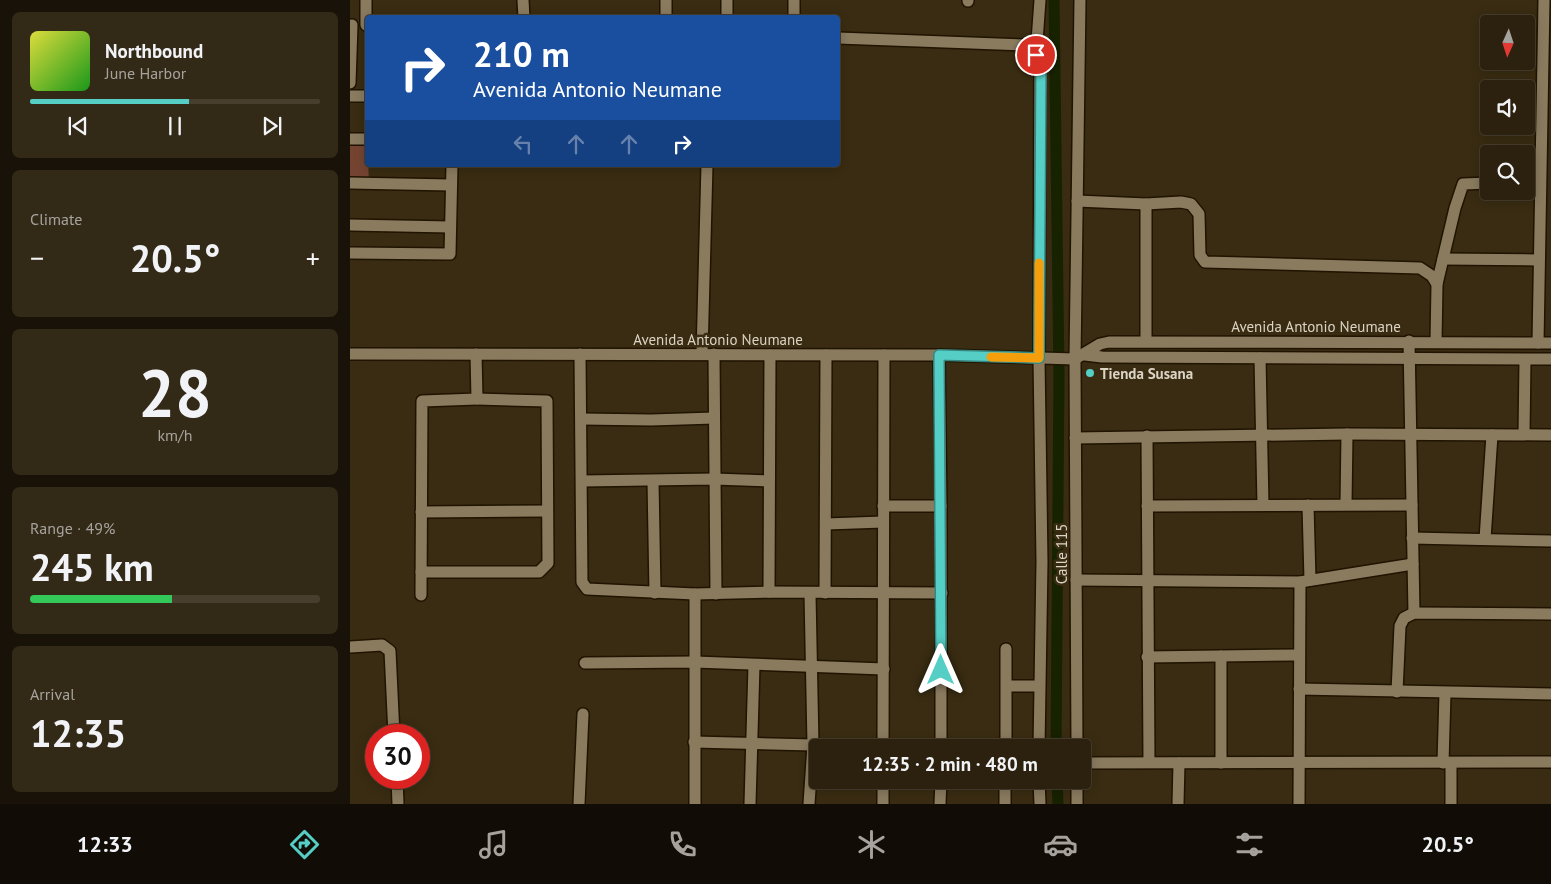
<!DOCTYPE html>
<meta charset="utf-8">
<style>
body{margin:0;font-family:"PT Sans",sans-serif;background:#332917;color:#f1f3f6;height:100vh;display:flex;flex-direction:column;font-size:19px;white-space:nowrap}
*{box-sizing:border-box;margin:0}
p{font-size:16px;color:#a6a39e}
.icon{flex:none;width:28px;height:28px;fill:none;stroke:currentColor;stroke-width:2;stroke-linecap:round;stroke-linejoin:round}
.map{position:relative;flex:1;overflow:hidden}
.sheet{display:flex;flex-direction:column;gap:12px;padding:12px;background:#181208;width:350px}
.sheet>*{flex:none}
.top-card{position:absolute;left:15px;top:15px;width:475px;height:152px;border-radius:5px;box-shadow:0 2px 12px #0003,0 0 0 1px #473e2e;background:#1a4fa0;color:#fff;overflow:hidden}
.needle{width:32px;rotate:183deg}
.fabs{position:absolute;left:1130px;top:15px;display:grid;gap:10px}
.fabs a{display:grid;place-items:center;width:55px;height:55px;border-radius:5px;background:#2b210e;box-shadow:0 2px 12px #0003,0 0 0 1px #473e2e;font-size:25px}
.speed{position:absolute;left:15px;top:724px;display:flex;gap:10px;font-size:25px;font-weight:700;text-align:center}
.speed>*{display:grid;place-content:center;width:65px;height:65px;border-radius:50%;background:#2b210e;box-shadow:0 2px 12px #0003,0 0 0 1px #473e2e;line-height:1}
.speed .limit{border:8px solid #d22;background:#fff;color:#111}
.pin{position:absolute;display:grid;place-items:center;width:42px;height:42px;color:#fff;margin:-21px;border:2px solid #fff;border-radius:50%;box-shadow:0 1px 5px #0007}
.me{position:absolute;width:55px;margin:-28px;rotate:0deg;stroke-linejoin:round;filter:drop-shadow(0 0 4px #0008)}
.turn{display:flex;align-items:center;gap:18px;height:105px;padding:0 25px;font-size:22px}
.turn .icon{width:65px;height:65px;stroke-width:2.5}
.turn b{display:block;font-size:35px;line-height:42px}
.lanes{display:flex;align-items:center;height:48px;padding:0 25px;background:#0003;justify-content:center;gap:25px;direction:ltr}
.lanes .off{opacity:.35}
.big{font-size:38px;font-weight:600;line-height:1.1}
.sheet .widget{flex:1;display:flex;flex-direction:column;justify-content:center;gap:8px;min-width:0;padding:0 18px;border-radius:8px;background:#332917}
.sheet .dial{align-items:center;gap:0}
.dial b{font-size:65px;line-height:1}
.song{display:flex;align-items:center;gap:15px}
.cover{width:60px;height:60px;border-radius:8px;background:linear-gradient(135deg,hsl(60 70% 55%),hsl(120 70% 35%))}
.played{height:5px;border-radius:2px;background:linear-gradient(90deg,#55cec5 55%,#473e2e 55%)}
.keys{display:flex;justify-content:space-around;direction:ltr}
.heat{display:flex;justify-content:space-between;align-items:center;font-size:28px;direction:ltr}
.charge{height:8px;border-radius:4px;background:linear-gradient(90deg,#34c759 49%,#473e2e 0)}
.trip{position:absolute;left:459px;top:739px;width:282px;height:50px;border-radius:5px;background:#2b210e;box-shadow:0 2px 12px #0003,0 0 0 1px #473e2e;font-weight:600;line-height:50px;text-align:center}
.tab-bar{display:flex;height:80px;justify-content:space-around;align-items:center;background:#110d06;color:#a6a39e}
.tab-bar .icon{width:35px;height:35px}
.tab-bar .on{color:#55cec5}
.tab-bar b{font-size:22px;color:#f1f3f6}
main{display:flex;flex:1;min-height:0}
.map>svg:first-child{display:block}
.green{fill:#754431}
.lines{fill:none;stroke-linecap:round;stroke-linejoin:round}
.canal{stroke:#172200;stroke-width:11}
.minor-casing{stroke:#201400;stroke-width:14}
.minor{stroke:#8a7b5f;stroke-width:11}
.route-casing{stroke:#378680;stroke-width:12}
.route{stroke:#55cec5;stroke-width:9}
.slow{stroke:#f59e0b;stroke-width:9}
.poi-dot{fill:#55cec5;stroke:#392c12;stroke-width:2}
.labels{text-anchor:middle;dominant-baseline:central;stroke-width:5;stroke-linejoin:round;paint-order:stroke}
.street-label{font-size:15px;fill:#dbd3c4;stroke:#392c12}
.poi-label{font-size:15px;font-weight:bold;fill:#dbd3c4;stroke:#392c12;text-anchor:start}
</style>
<main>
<section class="sheet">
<div class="widget">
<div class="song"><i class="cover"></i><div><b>Northbound</b><p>June Harbor</p></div></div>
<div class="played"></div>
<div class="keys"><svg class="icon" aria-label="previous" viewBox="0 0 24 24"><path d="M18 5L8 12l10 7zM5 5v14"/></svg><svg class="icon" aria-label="pause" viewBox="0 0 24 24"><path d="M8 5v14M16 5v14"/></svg><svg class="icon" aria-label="next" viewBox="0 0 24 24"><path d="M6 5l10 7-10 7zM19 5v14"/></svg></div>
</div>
<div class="widget"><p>Climate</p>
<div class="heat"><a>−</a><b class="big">20.5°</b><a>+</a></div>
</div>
<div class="widget dial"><b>28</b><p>km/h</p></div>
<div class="widget"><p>Range · 49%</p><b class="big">245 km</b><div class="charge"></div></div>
<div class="widget"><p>Arrival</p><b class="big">12:35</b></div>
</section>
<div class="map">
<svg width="1201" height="804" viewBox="0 0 1201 804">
<rect width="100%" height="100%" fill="#392c12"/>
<polygon class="green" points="0,139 17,140 19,182 0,182"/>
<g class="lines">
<g class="canal">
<polyline points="704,0 709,374 706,748"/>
<polyline points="707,780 708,804"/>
</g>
<defs>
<g id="minor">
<polyline points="173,0 174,18"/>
<polyline points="316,0 316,18"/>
<polyline points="444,0 444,18"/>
<polyline points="618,1 618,0"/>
<polyline points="377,18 377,0"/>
<polyline points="16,25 16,0"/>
<polyline points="488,38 675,45 682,50 690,60 689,358 692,562 689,748"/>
<polyline points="686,55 690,0"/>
<polyline points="0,83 2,25"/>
<polyline points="0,96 18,96"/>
<polyline points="0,139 18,139"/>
<polyline points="1176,182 1189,182"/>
<polyline points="0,183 101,185"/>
<polyline points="727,201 796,204 831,202 841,204 849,214 850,255 855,262 1070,268 1082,276 1087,284 1086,342"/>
<polyline points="796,204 796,341"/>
<polyline points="0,225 100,227"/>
<polyline points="0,253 100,254 102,165"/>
<polyline points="1093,259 1188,260"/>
<polyline points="1087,284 1105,208 1113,184 1139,183"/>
<polyline points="1059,341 1064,613"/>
<polyline points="1188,343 1194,0"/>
<polyline points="0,354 589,355 725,359 750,344 759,342 1201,343"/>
<polyline points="230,354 232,582 237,589 345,594 419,592 592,593"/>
<polyline points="352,354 357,165"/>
<polyline points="364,354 366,594"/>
<polyline points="589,355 591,506 591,748"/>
<polyline points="735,355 752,357 1201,359"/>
<polyline points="910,358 913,505"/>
<polyline points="232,419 301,420 364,418"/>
<polyline points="1174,434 1175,360"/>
<polyline points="797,436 799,762"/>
<polyline points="725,438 997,434 1201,435"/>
<polyline points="232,481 364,479 419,481"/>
<polyline points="303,481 305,593"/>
<polyline points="996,504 997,434"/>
<polyline points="958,505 960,580"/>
<polyline points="533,506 591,506"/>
<polyline points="797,506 1062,505"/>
<polyline points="71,512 197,511"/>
<polyline points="476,524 533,522"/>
<polyline points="1062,538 1201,541"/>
<polyline points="1135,539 1142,435"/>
<polyline points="71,572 189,572 198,563 197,401 127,399"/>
<polyline points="726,580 950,582 1063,564"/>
<polyline points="419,592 420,355"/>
<polyline points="475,593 476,355"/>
<polyline points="71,595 72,401 127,399 126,354"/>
<polyline points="0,647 32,645 40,651 44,735"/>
<polyline points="797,657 948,655"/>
<polyline points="235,663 345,662 534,669"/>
<polyline points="657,686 689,686"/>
<polyline points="949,689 1201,694"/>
<polyline points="1047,692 1050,626 1054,618 1064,613 1201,614"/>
<polyline points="344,742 463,745"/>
<path d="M533,748C534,617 533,486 534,355"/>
<polyline points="656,748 656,649"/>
<polyline points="727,748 725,359 730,0"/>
<polyline points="732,763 1201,762"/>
<polyline points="871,763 871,656"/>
<polyline points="1093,763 1095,693"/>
<polyline points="47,778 48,804"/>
<polyline points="689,780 690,804"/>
<polyline points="727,780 727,804"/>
<polyline points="229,804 233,714"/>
<polyline points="345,804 345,594"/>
<polyline points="400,804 404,665"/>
<polyline points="459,804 463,745 460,594"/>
<polyline points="533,804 533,780"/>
<polyline points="590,804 591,780"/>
<polyline points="655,804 655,780"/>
<polyline points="828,804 829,763"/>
<polyline points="949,804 950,582"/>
<polyline points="1101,804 1101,763"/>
</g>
</defs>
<use href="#minor" class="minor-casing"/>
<use href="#minor" class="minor"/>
</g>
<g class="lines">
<defs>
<polyline id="route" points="591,670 589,355 689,358 691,66 686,55"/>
</defs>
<use href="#route" class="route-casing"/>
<use href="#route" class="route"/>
<polyline class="slow" points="641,357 689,358 689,263"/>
</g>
<circle class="poi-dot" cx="740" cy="373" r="5"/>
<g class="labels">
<g class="street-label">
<text x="966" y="326">Avenida Antonio Neumane</text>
<text x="368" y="339">Avenida Antonio Neumane</text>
<text transform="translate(711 554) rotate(-90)">Calle 115</text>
</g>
<g class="poi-label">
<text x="750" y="373">Tienda Susana</text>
</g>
</g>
</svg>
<div class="fabs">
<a><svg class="needle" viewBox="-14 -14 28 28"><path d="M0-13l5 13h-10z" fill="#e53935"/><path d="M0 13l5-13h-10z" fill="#a6a39e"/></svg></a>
<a><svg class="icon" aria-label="sound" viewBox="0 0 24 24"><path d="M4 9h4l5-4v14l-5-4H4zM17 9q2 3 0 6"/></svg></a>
<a><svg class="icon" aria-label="search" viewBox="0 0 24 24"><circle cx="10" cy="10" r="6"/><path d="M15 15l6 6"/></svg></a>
</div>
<div class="speed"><div class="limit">30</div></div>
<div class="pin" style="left:686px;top:55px;background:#d93025"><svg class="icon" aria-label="arrive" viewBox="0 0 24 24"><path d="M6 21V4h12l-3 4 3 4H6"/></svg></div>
<svg class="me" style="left:591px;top:670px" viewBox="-20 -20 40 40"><path d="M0-17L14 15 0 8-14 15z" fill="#55cec5" stroke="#fff" stroke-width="4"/></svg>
<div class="trip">12:35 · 2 min · 480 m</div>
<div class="top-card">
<div class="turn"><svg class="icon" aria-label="right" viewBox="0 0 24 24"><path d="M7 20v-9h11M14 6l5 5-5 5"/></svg><div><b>210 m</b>Avenida Antonio Neumane</div></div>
<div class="lanes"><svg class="icon off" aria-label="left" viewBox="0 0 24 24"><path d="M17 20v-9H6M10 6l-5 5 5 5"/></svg><svg class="icon off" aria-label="ahead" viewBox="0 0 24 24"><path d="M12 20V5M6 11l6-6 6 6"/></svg><svg class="icon off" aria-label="ahead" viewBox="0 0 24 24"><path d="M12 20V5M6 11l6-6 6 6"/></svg><svg class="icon" aria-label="right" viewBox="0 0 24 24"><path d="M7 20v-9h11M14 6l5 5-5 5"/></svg></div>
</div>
</div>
</main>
<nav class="tab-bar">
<b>12:33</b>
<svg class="icon on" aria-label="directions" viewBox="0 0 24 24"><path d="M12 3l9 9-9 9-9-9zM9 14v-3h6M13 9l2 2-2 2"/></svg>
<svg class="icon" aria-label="music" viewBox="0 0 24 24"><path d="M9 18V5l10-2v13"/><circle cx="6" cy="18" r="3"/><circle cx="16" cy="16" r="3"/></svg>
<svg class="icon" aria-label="phone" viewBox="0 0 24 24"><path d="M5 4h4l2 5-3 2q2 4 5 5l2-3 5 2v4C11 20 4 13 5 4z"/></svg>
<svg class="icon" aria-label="climate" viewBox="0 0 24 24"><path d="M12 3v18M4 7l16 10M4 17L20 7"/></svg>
<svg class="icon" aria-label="car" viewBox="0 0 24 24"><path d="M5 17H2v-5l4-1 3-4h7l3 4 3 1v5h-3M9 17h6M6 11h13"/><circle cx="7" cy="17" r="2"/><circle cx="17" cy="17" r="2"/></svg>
<svg class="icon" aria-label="filters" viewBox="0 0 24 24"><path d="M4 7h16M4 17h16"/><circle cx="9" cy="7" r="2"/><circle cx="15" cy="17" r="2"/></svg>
<b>20.5°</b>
</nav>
